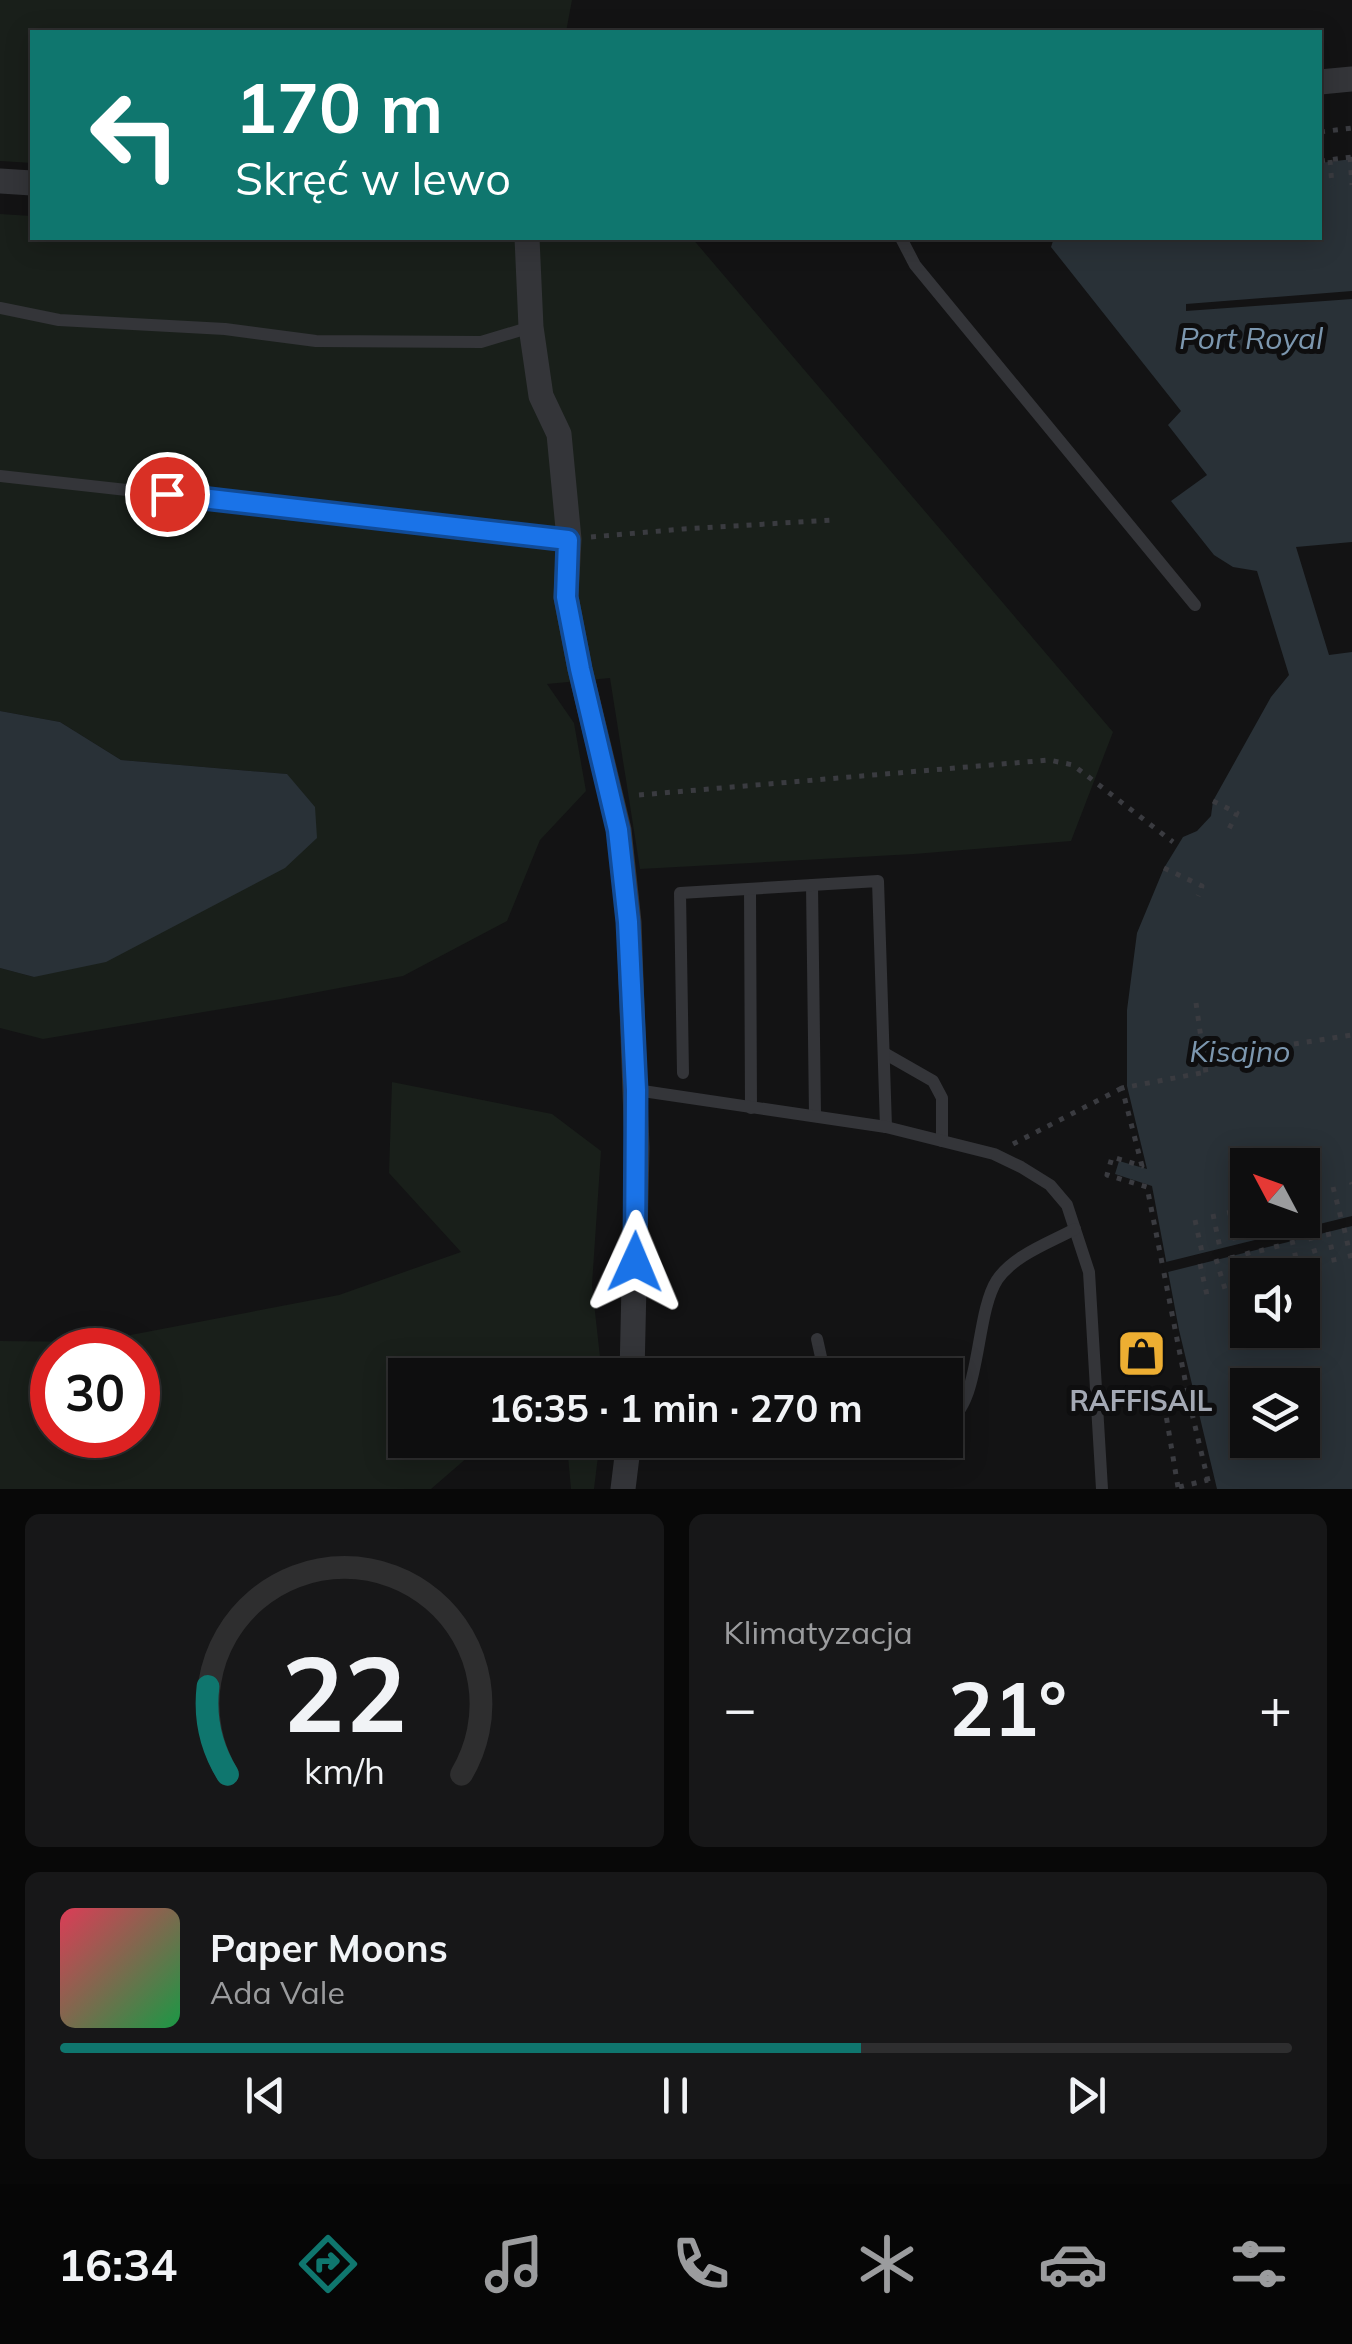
<!DOCTYPE html>
<html lang="pl">
<meta charset="utf-8">
<style>
body{margin:0;font-family:Mulish,sans-serif;background:#171718;color:#f1f3f6;height:100vh;display:flex;flex-direction:column;font-size:38px;white-space:nowrap}
*{box-sizing:border-box;margin:0}
p{font-size:32px;color:#9b9c9e}
.icon{flex:none;width:55px;height:55px;fill:none;stroke:currentColor;stroke-width:2;stroke-linecap:round;stroke-linejoin:round}
.map{position:relative;height:1489px;overflow:hidden}
.sheet{display:flex;flex-direction:column;gap:25px;padding:25px;background:#080808;flex:1}
.sheet>*{flex:none}
.hud{position:absolute;left:30px;top:30px;width:1292px;height:210px;border-radius:0px;box-shadow:0 5px 25px #0003,0 0 0 2px #2e2e2f;background:#0f766e;color:#fff;overflow:hidden}
.needle{width:65px;rotate:311deg}
.tools{position:absolute;left:1230px;top:1148px;display:grid;gap:20px}
.tools a{display:grid;place-items:center;width:90px;height:90px;border-radius:0px;background:#0e0e0f;box-shadow:0 5px 25px #0003,0 0 0 2px #2e2e2f;font-size:50px}
.speed{position:absolute;left:30px;top:1328px;display:flex;gap:20px;font-size:50px;font-weight:700;text-align:center}
.speed>*{display:grid;place-content:center;width:130px;height:130px;border-radius:50%;background:#0e0e0f;box-shadow:0 5px 25px #0003,0 0 0 2px #2e2e2f;line-height:1}
.speed .limit{border:15px solid #d22;background:#fff;color:#111}
.pin{position:absolute;display:grid;place-items:center;width:85px;height:85px;color:#fff;margin:-42px;border:5px solid #fff;border-radius:50%;box-shadow:0 2px 10px #0007}
.me{position:absolute;width:110px;margin:-55px;rotate:1deg;stroke-linejoin:round;filter:drop-shadow(0 0 8px #0008)}
.turn{display:flex;align-items:center;gap:35px;height:210px;padding:0 40px;font-size:45px}
.turn .icon{width:130px;height:130px;stroke-width:2.5}
.turn b{display:block;font-size:70px;line-height:85px}
.big{font-size:75px;font-weight:700;line-height:1.1}
.sheet .card{flex:1;display:flex;flex-direction:column;justify-content:center;gap:15px;min-width:0;padding:0 35px;border-radius:15px;background:#171718}
.sheet .dial{align-items:center;gap:0}
.dial svg{height:260px;overflow:visible;fill:none;stroke:#2e2e2f;stroke-width:7;stroke-linecap:round;text-anchor:middle}
.dial text{fill:#f1f3f6;stroke:none}
.song{display:flex;align-items:center;gap:30px}
.cover{width:120px;height:120px;border-radius:15px;background:linear-gradient(135deg,hsl(350 70% 55%),hsl(140 70% 35%))}
.played{height:10px;border-radius:5px;background:linear-gradient(90deg,#0f766e 65%,#2e2e2f 65%)}
.keys{display:flex;justify-content:space-around;direction:ltr}
.heat{display:flex;justify-content:space-between;align-items:center;font-size:55px;direction:ltr}
.sheet .tiles{flex:1;display:grid;gap:25px;grid-template-columns:1fr 1fr}
.card:last-child{grid-column:span 2}
.trip{position:absolute;left:388px;top:1358px;width:575px;height:100px;border-radius:0px;background:#0e0e0f;box-shadow:0 5px 25px #0003,0 0 0 2px #2e2e2f;font-weight:700;line-height:100px;text-align:center}
.tabs{display:flex;height:160px;justify-content:space-around;align-items:center;background:#060606;color:#9b9c9e}
.tabs .icon{width:70px;height:70px}
.tabs .active{color:#0f766e}
.tabs b{font-size:45px;color:#f1f3f6}
.map>svg:first-child{display:block}
.green{fill:#191f1a;fill-rule:evenodd}
.water{fill:#293137;fill-rule:evenodd}
.pier{fill:#131314}
.lines{fill:none;stroke-linecap:round;stroke-linejoin:round}
.path{stroke:#3a3b40;stroke-width:5;stroke-dasharray:5 8;stroke-linecap:butt}
.lane{stroke:#343539;stroke-width:12}
.street{stroke:#343539;stroke-width:25}
.route-casing{stroke:#114b97;stroke-width:25}
.route{stroke:#1a73e8;stroke-width:18}
.labels{text-anchor:middle;dominant-baseline:central;stroke-width:10;stroke-linejoin:round;paint-order:stroke}
.poi-label{font-size:28px;font-weight:bold;fill:#a4a9b4;stroke:#0e0e0f}
.water-label{font-size:30px;font-style:italic;fill:#7c97af;stroke:#0e0e0f}
</style>
<div class="map">
<svg width="1352" height="1489" viewBox="0 0 1352 1489">
<rect width="100%" height="100%" fill="#131314"/>
<g class="green">
<polygon points="0,0 572,0 566,32 32,32 32,163 0,161"/>
<polygon points="0,214 32,216 32,238 692,238 1113,732 1071,841 914,854 640,869 610,678 547,684 574,723 586,791 540,840 507,921 403,976 281,999 43,1039 0,1028 0,968 34,977 287,774 121,760 60,722 0,711"/>
<path d="M392,1082L552,1114L601,1151L592,1285L602,1375H405V1440H600L594,1489H571L568,1456L476,1450L431,1489H0V1341L94,1342L339,1295L461,1252L389,1173ZM52,1350H138V1435H52Z"/>
</g>
<g class="water">
<path d="M1352,159V542L1296,547L1329,655L1352,652V1489H1217L1179,1330L1152,1186L1115,1174L1119,1161L1147,1169L1127,1086V1010L1137,933L1164,868L1183,837L1197,831L1211,816L1213,801L1271,697L1289,675L1257,571L1233,567L1214,555L1171,501L1207,475L1168,425L1181,411L1051,247L1054,238H1320V163ZM1248,1165H1302V1220H1248ZM1248,1275H1302V1330H1248ZM1248,1385H1302V1440H1248Z"/>
<polygon points="0,711 60,722 121,760 287,774 315,807 317,838 285,868 106,962 34,977 0,968"/>
</g>
<g class="pier">
<polygon points="1352,291 1352,299 1186,311 1186,304"/>
<polygon points="1352,1216 1352,1226 1164,1273 1162,1263"/>
</g>
<g class="lines">
<g class="path">
<polyline points="1320,132 1352,128"/>
<polyline points="1350,157 1352,185"/>
<polyline points="1330,160 1332,186"/>
<polyline points="1320,161 1352,157"/>
<polyline points="591,537 683,529 833,520"/>
<polyline points="639,795 1049,760 1073,765 1173,842"/>
<polyline points="1213,801 1237,813 1228,831"/>
<polyline points="1164,868 1202,886 1198,896"/>
<polyline points="1196,1003 1207,1080"/>
<polyline points="1204,1058 1352,1035"/>
<polyline points="1013,1144 1122,1088"/>
<polyline points="1351,1182 1352,1184"/>
<polyline points="1333,1187 1341,1218"/>
<polyline points="1312,1191 1320,1223"/>
<polyline points="1246,1205 1248,1211"/>
<polyline points="1229,1210 1236,1244"/>
<polyline points="1213,1214 1220,1248"/>
<polyline points="1195,1220 1202,1252"/>
<polyline points="1250,1220 1254,1239"/>
<polyline points="1266,1220 1270,1236"/>
<polyline points="1283,1220 1286,1232"/>
<polyline points="1302,1220 1303,1227"/>
<polyline points="1344,1228 1351,1259"/>
<polyline points="1328,1232 1335,1265"/>
<polyline points="1310,1236 1319,1266"/>
<polyline points="1292,1240 1299,1273"/>
<polyline points="1276,1244 1284,1275"/>
<polyline points="1261,1248 1268,1275"/>
<polyline points="1247,1251 1254,1275"/>
<polyline points="1232,1255 1240,1288"/>
<polyline points="1216,1259 1225,1289"/>
<polyline points="1162,1263 1147,1187 1107,1175 1112,1157 1142,1166 1122,1088 1206,1072"/>
<polyline points="1200,1264 1207,1295"/>
<polyline points="1164,1273 1190,1405 1210,1489"/>
<polyline points="1178,1487 1165,1409 1196,1404"/>
<polyline points="1179,1487 1208,1480"/>
</g>
<g class="lane">
<polyline points="901,238 915,265 1195,605"/>
<polyline points="0,308 59,320 225,329 316,341 481,342 531,327"/>
<polyline points="0,476 569,539"/>
<polyline points="812,885 815,1115"/>
<polyline points="750,889 751,1108"/>
<polyline points="884,1053 933,1081 942,1098 942,1141"/>
<polyline points="683,1073 680,893 878,881 886,1127"/>
<polyline points="636,1090 886,1127 994,1154 1021,1167 1050,1185 1067,1205 1089,1272 1102,1489"/>
<polyline points="817,1339 825,1375"/>
<path d="M945,1423C982,1406 974,1316 997,1280C1014,1255 1049,1243 1075,1229"/>
</g>
<g class="street">
<polyline points="1320,82 1352,79"/>
<polyline points="0,181 32,183"/>
<polyline points="527,238 531,327 541,396 559,434 569,539 566,597 580,669 619,830 629,922 637,1148 632,1375"/>
<polyline points="623,1489 629,1440"/>
</g>
</g>
<g class="lines">
<defs>
<polyline id="route" points="167,494 568,540 566,597 580,669 618,830 628,922 636,1090 635,1262"/>
</defs>
<use href="#route" class="route-casing"/>
<use href="#route" class="route"/>
</g>
<defs>
<symbol id="shop-square" viewBox="-11 -11 22 22"><rect x="-9" y="-9" width="18" height="18" rx="4" fill="#edae32" stroke="#0e0e0f"/><path d="M-5-2.5h2.3a2.7 3.5 0 0 1 5.4 0H5L5.5 6h-11ZM-1.5-2.5h3a1.5 2.3 0 0 0-3 0Z" fill="#111"/></symbol>
</defs>
<g fill-rule="evenodd">
<use href="#shop-square" x="1114" y="1326" width="55" height="55"/>
</g>
<g class="labels">
<g class="poi-label">
<text x="1141" y="1400">RAFFISAIL</text>
</g>
<g class="water-label">
<text x="1251" y="338">Port Royal</text>
<text x="1240" y="1051">Kisajno</text>
</g>
</g>
</svg>
<div class="tools">
<a><svg class="needle" viewBox="-14 -14 28 28"><path d="M0-13l5 13h-10z" fill="#e53935"/><path d="M0 13l5-13h-10z" fill="#9b9c9e"/></svg></a>
<a><svg class="icon" aria-label="sound" viewBox="0 0 24 24"><path d="M4 9h4l5-4v14l-5-4H4zM17 9q2 3 0 6"/></svg></a>
<a><svg class="icon" aria-label="layers" viewBox="0 0 24 24"><path d="M12 4l9 5-9 5-9-5zM3 14l9 5 9-5"/></svg></a>
</div>
<div class="speed"><div class="limit">30</div></div>
<div class="pin" style="left:167px;top:494px;background:#d93025"><svg class="icon" aria-label="arrive" viewBox="0 0 24 24"><path d="M6 21V4h12l-3 4 3 4H6"/></svg></div>
<svg class="me" style="left:635px;top:1262px" viewBox="-20 -20 40 40"><path d="M0-17L14 15 0 8-14 15z" fill="#1a73e8" stroke="#fff" stroke-width="4"/></svg>
<div class="trip">16:35 · 1 min · 270 m</div>
<div class="hud">
<div class="turn"><svg class="icon" aria-label="left" viewBox="0 0 24 24"><path d="M17 20v-9H6M10 6l-5 5 5 5"/></svg><div><b>170 m</b>Skręć w lewo</div></div>
</div>
</div>
<section class="sheet">
<div class="tiles">
<div class="card dial"><svg viewBox="0 0 100 80">
<path d="M14 69A42 42 0 1 1 86 69"/>
<path d="M14 69A42 42 0 0 1 8 42" stroke="#0f766e"/>
<text x="50" y="56" font-size="32" font-weight="700">22</text>
<text x="50" y="72" font-size="11">km/h</text>
</svg></div>
<div class="card"><p>Klimatyzacja</p>
<div class="heat"><a>−</a><b class="big">21°</b><a>+</a></div>
</div>
<div class="card">
<div class="song"><i class="cover"></i><div><b>Paper Moons</b><p>Ada Vale</p></div></div>
<div class="played"></div>
<div class="keys"><svg class="icon" aria-label="previous" viewBox="0 0 24 24"><path d="M18 5L8 12l10 7zM5 5v14"/></svg><svg class="icon" aria-label="pause" viewBox="0 0 24 24"><path d="M8 5v14M16 5v14"/></svg><svg class="icon" aria-label="next" viewBox="0 0 24 24"><path d="M6 5l10 7-10 7zM19 5v14"/></svg></div>
</div>
</div>
</section>
<nav class="tabs">
<b>16:34</b>
<svg class="icon active" aria-label="directions" viewBox="0 0 24 24"><path d="M12 3l9 9-9 9-9-9zM9 14v-3h6M13 9l2 2-2 2"/></svg>
<svg class="icon" aria-label="music" viewBox="0 0 24 24"><path d="M9 18V5l10-2v13"/><circle cx="6" cy="18" r="3"/><circle cx="16" cy="16" r="3"/></svg>
<svg class="icon" aria-label="phone" viewBox="0 0 24 24"><path d="M5 4h4l2 5-3 2q2 4 5 5l2-3 5 2v4C11 20 4 13 5 4z"/></svg>
<svg class="icon" aria-label="climate" viewBox="0 0 24 24"><path d="M12 3v18M4 7l16 10M4 17L20 7"/></svg>
<svg class="icon" aria-label="car" viewBox="0 0 24 24"><path d="M5 17H2v-5l4-1 3-4h7l3 4 3 1v5h-3M9 17h6M6 11h13"/><circle cx="7" cy="17" r="2"/><circle cx="17" cy="17" r="2"/></svg>
<svg class="icon" aria-label="filters" viewBox="0 0 24 24"><path d="M4 7h16M4 17h16"/><circle cx="9" cy="7" r="2"/><circle cx="15" cy="17" r="2"/></svg>
</nav>
